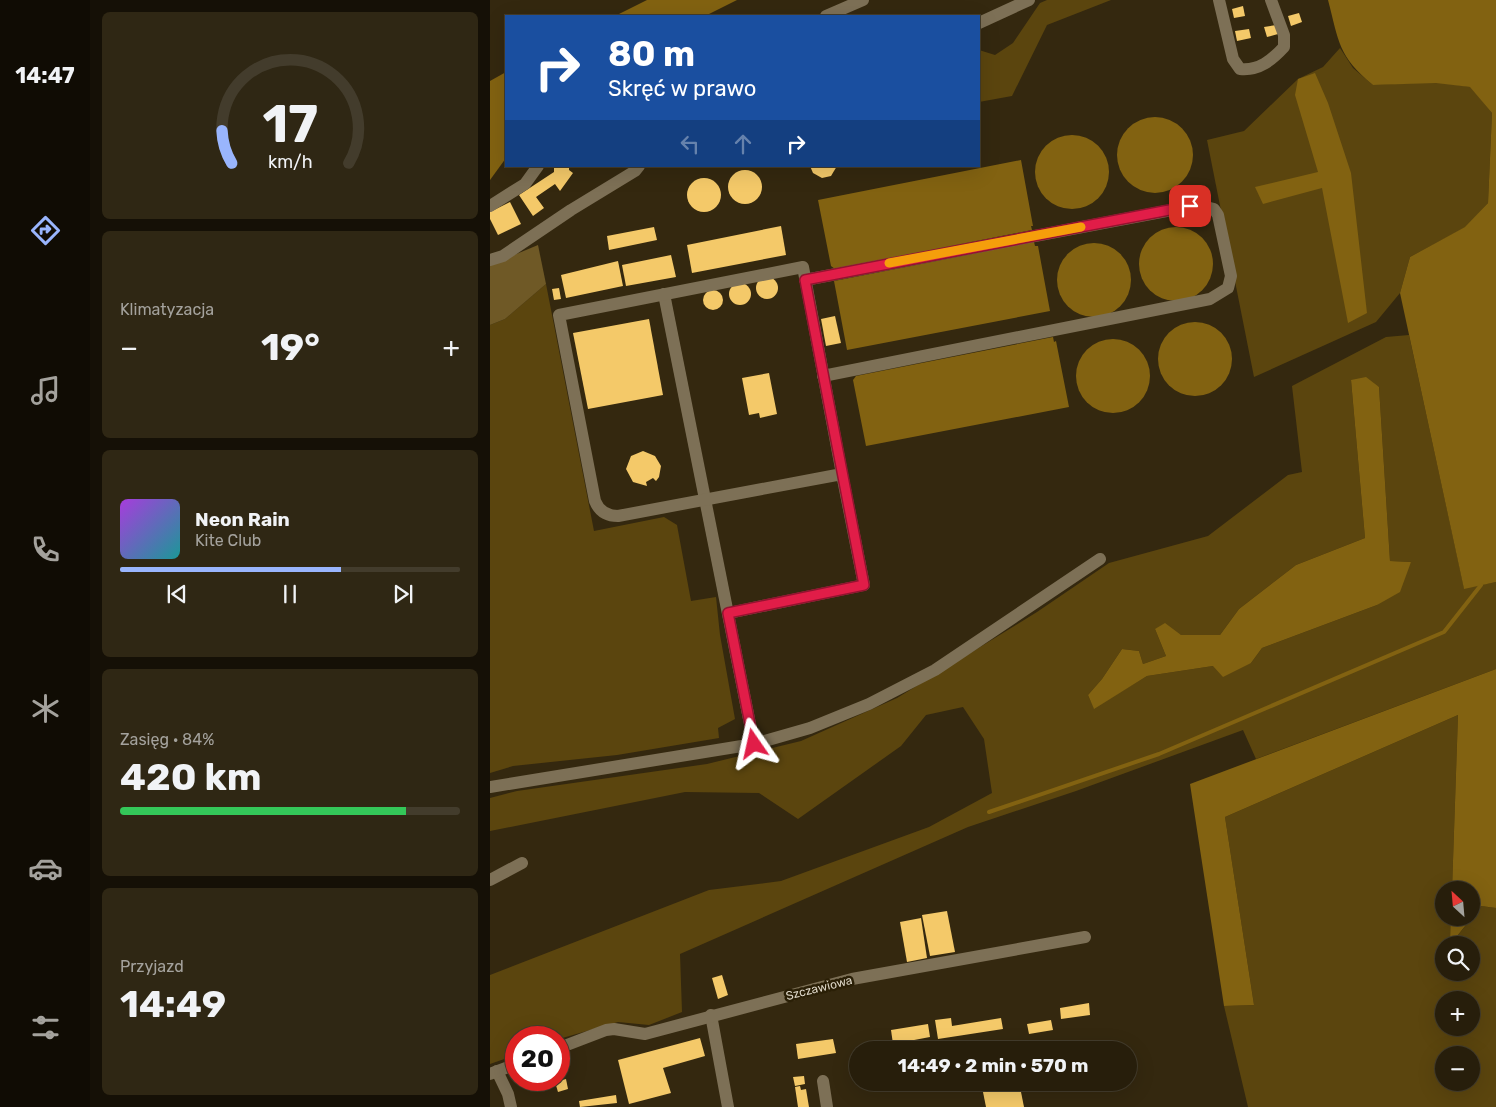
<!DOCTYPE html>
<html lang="pl">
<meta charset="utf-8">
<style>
body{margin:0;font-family:Rubik,sans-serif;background:#2f2714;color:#f1f3f6;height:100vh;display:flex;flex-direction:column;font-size:19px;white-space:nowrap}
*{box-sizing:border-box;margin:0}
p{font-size:16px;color:#a4a29d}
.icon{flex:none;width:28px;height:28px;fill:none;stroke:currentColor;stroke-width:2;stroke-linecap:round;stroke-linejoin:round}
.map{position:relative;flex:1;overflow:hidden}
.panel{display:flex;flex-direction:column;gap:12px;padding:12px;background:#151006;width:400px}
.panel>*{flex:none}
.guide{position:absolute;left:15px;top:15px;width:475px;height:152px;border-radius:0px;box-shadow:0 5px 20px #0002,0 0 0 1px #433c2c;background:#1a4fa0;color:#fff;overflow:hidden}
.needle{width:32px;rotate:334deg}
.tools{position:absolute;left:945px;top:881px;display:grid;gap:10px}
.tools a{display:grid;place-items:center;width:45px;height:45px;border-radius:50%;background:#271e0b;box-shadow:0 5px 20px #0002,0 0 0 1px #433c2c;font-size:25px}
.speed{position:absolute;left:15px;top:1026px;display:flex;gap:10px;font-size:25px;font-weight:700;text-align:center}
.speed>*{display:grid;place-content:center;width:65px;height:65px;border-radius:50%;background:#271e0b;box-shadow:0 5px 20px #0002,0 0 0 1px #433c2c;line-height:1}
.speed .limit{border:8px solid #d22;background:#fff;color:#111}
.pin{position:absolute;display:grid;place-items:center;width:42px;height:42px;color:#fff;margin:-21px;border-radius:10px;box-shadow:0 2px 8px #0006}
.me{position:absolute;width:55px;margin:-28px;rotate:349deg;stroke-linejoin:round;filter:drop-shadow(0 0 4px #0008)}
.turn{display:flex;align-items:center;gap:18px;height:105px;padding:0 20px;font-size:22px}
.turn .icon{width:65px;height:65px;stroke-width:2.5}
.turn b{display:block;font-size:35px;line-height:42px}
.lanes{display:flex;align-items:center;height:48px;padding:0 20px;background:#0003;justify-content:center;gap:25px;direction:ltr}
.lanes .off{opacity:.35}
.big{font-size:38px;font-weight:700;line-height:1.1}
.panel .card{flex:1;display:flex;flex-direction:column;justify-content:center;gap:8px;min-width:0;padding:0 18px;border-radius:8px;background:#2f2714}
.panel .dial{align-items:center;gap:0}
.dial svg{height:130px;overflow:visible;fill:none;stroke:#433c2c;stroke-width:7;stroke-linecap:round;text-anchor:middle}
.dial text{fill:#f1f3f6;stroke:none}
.song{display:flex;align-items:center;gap:15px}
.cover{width:60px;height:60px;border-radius:8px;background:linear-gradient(135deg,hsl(280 70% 55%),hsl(180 70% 35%))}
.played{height:5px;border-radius:2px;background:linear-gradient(90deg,#99b5fd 65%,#433c2c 65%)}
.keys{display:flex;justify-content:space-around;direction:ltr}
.heat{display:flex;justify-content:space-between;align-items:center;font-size:28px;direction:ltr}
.charge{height:8px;border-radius:4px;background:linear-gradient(90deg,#34c759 84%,#433c2c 0)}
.trip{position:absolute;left:359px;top:1041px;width:288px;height:50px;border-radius:25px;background:#271e0b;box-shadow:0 5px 20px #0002,0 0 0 1px #433c2c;font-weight:700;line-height:50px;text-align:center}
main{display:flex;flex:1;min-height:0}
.tabs{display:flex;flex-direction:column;width:90px;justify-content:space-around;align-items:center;background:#100c04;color:#a4a29d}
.tabs .icon{width:35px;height:35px}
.tabs .current{color:#99b5fd}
.tabs b{font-size:22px;color:#f1f3f6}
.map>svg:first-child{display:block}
.green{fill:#5b450e;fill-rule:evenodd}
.forest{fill:#6f5926}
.water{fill:#826211}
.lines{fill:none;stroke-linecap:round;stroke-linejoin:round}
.stream{stroke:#826211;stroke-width:4}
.building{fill:#f4c969}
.minor{stroke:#7d7056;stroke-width:12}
.route-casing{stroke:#92132f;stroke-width:12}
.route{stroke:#e11d48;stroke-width:9}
.slow{stroke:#f59e0b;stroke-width:9}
.labels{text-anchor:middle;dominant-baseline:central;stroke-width:5;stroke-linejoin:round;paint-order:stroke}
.street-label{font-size:12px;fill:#ddd6c7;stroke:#2a1f06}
</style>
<main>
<nav class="tabs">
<b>14:47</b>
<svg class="icon current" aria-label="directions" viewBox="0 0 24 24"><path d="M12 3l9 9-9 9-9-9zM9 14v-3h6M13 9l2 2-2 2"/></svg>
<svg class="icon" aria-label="music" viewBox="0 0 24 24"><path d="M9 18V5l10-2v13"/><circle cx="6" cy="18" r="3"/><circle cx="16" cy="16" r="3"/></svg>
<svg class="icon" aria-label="phone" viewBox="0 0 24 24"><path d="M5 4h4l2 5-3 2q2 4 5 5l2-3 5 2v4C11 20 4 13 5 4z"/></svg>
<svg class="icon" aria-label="climate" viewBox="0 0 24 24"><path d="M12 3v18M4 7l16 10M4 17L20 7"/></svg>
<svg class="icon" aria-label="car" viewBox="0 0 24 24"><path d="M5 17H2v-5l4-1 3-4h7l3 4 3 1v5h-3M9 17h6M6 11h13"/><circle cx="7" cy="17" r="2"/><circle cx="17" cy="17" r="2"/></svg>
<svg class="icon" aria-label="filters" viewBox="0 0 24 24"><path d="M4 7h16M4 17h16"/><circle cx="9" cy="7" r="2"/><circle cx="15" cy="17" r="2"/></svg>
</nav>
<section class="panel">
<div class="card dial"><svg viewBox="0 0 100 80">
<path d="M14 69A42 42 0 1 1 86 69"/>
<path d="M14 69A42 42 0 0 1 8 49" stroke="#99b5fd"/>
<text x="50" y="56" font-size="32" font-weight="700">17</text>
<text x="50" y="72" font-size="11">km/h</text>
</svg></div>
<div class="card"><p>Klimatyzacja</p>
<div class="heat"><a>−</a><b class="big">19°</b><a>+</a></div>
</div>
<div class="card">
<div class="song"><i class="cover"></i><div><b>Neon Rain</b><p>Kite Club</p></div></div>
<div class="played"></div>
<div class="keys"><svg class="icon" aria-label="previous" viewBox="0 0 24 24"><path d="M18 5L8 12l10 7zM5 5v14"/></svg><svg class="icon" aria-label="pause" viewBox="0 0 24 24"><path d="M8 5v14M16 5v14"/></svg><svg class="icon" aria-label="next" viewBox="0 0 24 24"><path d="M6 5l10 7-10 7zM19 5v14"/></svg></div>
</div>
<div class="card"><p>Zasięg · 84%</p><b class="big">420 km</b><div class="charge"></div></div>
<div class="card"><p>Przyjazd</p><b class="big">14:49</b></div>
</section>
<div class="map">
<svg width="1006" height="1107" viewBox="0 0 1006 1107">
<rect width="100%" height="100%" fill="#34280f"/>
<g class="green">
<polygon points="557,0 621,0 557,25 522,96 489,102 489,50 505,55 523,43 550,3"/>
<polygon points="850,48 863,68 883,85 946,82 981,87 1002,113 998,203 976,227 920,257 910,293 886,322 764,377 717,140 754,131 808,79 833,67"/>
<polygon points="56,284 104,531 174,517 187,525 201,601 226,597 230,635 245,719 228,728 229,738 127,755 23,766 0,773 0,325 15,319"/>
<path d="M919,335L974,588L1006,582V669L766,759L753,730L586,791L478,827L190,954L192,1012L159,1025L128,1022L69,1039V1038H26V1055L0,1064V975L219,890L291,881L439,827L502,793L494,739L473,707L436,715L411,746L308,819L269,793L195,792L0,831V798L27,791L217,764L311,741L407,698L547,612L619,563L718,536L798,475L812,472L802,386L896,337ZM861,380L889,387L900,561L921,562L887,605L772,648L761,663L723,666L657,676L604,708L598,695L612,679L632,649L649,651L653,664L676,656L665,629L691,635H730L749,609L806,565L875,538Z"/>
<path d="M968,715L962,890H954V918H961V944L991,906L1006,908V1107H758L734,1006L764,1005L735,817ZM954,945H981V972H954ZM954,1000H981V1028H954ZM954,1055H981V1082H954Z"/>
</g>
<polygon class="forest" points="48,245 56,284 15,319 0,325 0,265"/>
<g class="water">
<polygon points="157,0 247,0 215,16 125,16"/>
<path d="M838,0H1006V582L974,589L910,293L920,257L975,227L998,203L1002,113L980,87L946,83L883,85C848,56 849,42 838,0Z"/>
<polygon points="16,72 16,158 0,180 0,81"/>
<polygon points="825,73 838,103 861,173 877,313 858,323 832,188 773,204 765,187 828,172 805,95 808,79"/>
<circle cx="665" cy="155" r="38"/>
<circle cx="582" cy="172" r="37"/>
<polygon points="531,160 543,226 541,226 542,230 345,269 341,266 328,200"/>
<circle cx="686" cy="264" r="37"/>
<polygon points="544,242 545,246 548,246 560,311 357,350 344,281"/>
<circle cx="604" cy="280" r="37"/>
<circle cx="705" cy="359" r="37"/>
<polygon points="563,337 564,342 566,341 579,407 376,446 363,380 366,376"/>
<circle cx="623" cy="376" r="37"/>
<polygon points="876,377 889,387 900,561 921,562 910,592 887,605 772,648 761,663 733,677 723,666 657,676 604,709 598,695 612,679 632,649 649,651 653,664 676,656 665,629 675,623 691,635 730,635 749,609 806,565 875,538 861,380"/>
<polygon points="1006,669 1006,908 991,906 960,945 961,918 981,918 981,890 962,890 968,715 735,817 764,1005 734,1006 700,784"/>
</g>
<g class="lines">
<polyline class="stream" points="499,812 669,754 954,632 991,585"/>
</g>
<g class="building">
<polygon points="753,6 755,16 744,18 742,9"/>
<polygon points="809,13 812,22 801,26 798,16"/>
<polygon points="786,25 788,34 777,37 774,27"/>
<polygon points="759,29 761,38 747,41 745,31"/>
<polygon points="64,166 79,166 79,170 83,173 70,191 65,184 46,197 54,208 43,216 29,195 64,172"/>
<polygon points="320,166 347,166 341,176 332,178 323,173"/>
<circle cx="255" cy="187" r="17"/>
<circle cx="214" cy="195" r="17"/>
<polygon points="20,202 31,224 8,235 0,219 0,212"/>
<polygon points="291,226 296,255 202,273 197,245"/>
<polygon points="164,227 167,240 119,250 117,236"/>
<polygon points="181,255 186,277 136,286 132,265"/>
<polygon points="128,261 133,286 76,298 71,275"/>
<circle cx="277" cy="288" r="11"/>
<circle cx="250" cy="294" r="11"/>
<polygon points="69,288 71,299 64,300 62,289"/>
<circle cx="223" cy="300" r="10"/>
<polygon points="345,316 351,343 336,346 331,319"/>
<polygon points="159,319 173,395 98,409 83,333"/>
<polygon points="279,373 287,414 270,418 269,413 259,415 252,378"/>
<polygon points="153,451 165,456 171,466 169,477 166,481 163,478 156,482 157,486 143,482 136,469 141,456"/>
<polygon points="457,911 465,952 440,956 432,915"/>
<polygon points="431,918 437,958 417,962 410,922"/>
<polygon points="232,975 238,995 228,999 222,978"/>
<polygon points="599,1003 600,1015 571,1019 570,1008"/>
<polygon points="461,1018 462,1026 511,1018 513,1029 448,1039 445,1020"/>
<polygon points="561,1020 563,1030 539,1034 537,1024"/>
<polygon points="438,1024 440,1037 403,1044 401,1030"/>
<polygon points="210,1038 215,1056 173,1068 181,1093 139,1104 128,1060"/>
<polygon points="343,1039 346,1053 308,1059 306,1044"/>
<polygon points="314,1076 315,1084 305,1086 303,1077"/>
<polygon points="76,1079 78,1089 68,1092 65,1082"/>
<polygon points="491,1082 529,1082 534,1107 496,1107"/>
<polygon points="310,1086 311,1090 316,1089 319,1107 308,1107 305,1087"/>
<polygon points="126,1095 127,1103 90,1107 89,1101"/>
</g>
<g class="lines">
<g class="minor">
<path d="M729,0L743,59L750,69C769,71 782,60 794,47V35L781,0"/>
<polyline points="336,16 373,0"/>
<polyline points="489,23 539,0"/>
<polyline points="0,206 35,184 48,166"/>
<polyline points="0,260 13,256 81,210 145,171 149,166"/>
<polyline points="315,280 708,205 724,209 728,215 741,276 738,288 720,299 333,376"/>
<polyline points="174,294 264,744"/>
<path d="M239,613L374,585L352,474L128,516C117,516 109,511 105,501L69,315L313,267L352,474"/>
<polyline points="0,787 264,744 320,728 379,704 445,670 610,559"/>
<polyline points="0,880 32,863"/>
<polyline points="221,1015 238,1107"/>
<polyline points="69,1048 116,1030 124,1029 155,1034 362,979 595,937"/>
<polyline points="7,1071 18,1094 21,1107"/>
<polyline points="0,1074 26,1064"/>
<polyline points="333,1081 337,1107"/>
</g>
</g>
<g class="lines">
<defs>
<polyline id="route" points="264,744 238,613 374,585 315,280 700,206"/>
</defs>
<use href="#route" class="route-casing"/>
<use href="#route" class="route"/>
<polyline class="slow" points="399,263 591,227"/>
</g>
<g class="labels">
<g class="street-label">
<text transform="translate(329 988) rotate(-14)">Szczawiowa</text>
</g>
</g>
</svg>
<div class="tools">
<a><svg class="needle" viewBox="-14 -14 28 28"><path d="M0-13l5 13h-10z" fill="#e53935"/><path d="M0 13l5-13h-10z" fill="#a4a29d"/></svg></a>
<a><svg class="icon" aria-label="search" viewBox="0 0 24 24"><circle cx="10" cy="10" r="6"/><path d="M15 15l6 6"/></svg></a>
<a>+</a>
<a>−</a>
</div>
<div class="speed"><div class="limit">20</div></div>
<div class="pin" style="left:700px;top:206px;background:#d93025"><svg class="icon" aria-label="arrive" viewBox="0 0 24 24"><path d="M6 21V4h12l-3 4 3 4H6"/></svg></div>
<svg class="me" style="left:264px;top:744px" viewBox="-20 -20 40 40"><path d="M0-17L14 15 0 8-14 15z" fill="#e11d48" stroke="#fff" stroke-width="4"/></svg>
<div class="trip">14:49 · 2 min · 570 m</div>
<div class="guide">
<div class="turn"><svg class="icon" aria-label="right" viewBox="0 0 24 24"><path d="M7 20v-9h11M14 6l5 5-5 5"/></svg><div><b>80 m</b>Skręć w prawo</div></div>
<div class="lanes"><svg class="icon off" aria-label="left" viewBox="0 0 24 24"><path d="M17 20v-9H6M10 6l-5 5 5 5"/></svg><svg class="icon off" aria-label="ahead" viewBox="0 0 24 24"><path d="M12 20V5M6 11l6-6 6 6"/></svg><svg class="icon" aria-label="right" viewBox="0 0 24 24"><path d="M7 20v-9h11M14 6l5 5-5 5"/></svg></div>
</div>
</div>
</main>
